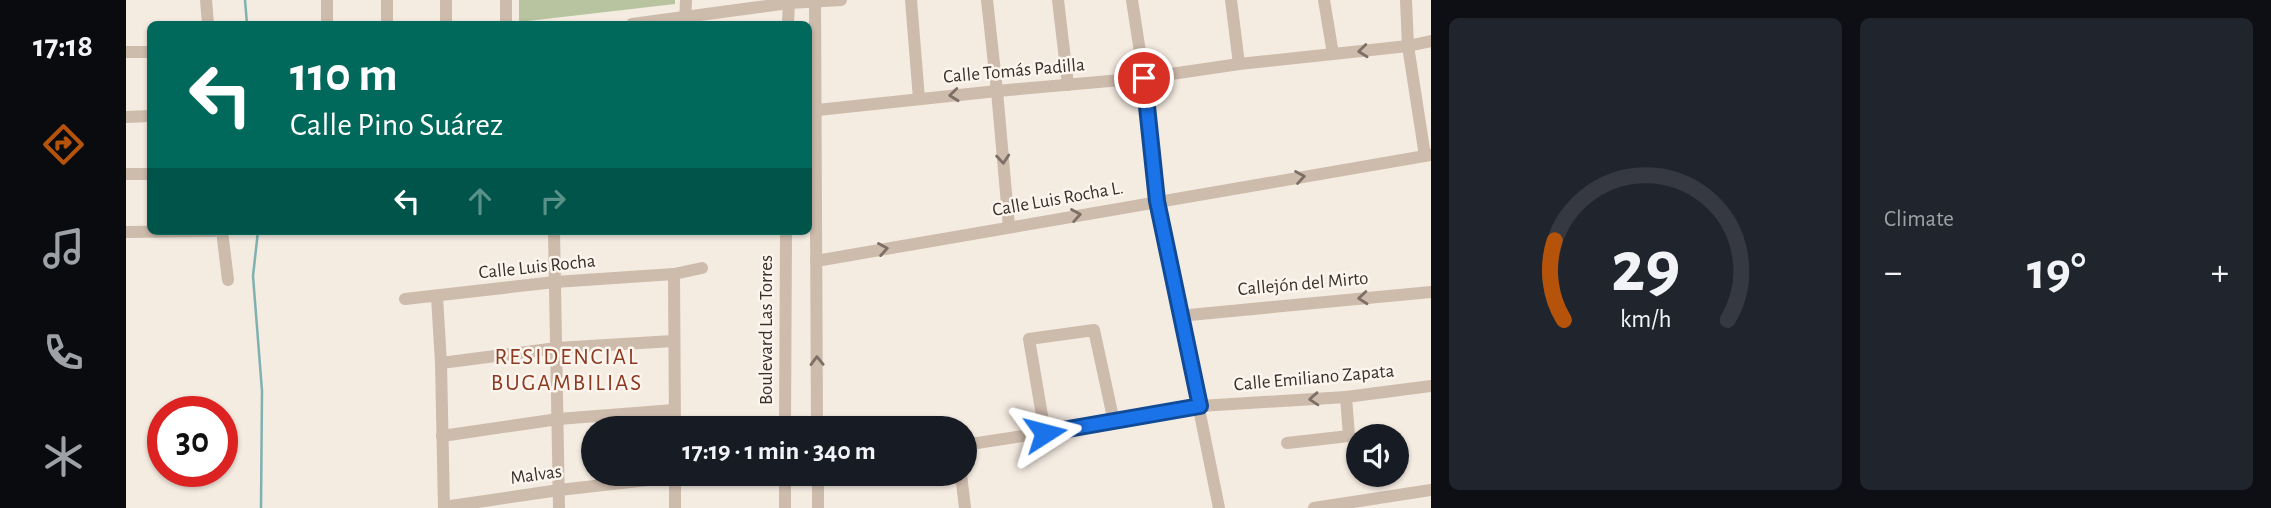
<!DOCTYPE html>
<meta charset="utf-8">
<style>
body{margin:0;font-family:"Alegreya Sans",sans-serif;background:#20242c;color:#f1f3f6;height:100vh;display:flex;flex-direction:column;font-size:26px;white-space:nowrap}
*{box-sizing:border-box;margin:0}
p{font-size:23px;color:#9ea1a6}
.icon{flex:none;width:38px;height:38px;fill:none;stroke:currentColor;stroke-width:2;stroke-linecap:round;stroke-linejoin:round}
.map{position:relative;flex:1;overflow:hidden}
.details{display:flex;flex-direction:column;gap:18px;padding:18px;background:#0d0f14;width:840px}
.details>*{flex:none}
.guide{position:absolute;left:21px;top:21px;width:665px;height:214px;border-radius:10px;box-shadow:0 2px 5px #0004;background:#00695c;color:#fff;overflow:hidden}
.fabs{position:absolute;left:1220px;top:424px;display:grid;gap:14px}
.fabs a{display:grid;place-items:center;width:63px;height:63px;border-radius:50%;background:#171b24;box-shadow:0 2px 5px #0004;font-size:35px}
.speed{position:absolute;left:21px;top:396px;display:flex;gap:14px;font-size:35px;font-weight:700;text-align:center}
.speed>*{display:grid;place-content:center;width:91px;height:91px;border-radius:50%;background:#171b24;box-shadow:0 2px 5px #0004;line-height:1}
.speed .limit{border:10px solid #d22;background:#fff;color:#111}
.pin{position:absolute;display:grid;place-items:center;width:60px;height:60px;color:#fff;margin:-30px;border:4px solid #fff;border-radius:50%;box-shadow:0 2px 7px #0007}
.me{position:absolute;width:77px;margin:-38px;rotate:81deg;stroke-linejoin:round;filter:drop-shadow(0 0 5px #0008)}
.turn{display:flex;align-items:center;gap:24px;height:147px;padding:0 28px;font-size:32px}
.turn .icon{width:91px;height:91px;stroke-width:2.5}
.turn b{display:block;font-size:49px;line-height:60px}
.lanes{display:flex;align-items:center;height:66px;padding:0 28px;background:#0003;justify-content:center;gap:35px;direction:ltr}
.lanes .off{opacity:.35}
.big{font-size:52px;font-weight:700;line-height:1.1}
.details .widget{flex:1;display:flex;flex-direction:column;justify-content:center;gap:10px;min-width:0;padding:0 24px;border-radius:10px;background:#20242c}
.details .dial{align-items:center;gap:0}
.dial svg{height:182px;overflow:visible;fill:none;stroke:#363941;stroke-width:7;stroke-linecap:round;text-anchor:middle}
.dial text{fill:#f1f3f6;stroke:none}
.heat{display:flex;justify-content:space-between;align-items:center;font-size:38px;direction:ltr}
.details .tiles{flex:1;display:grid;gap:18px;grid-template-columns:repeat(2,1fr)}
.trip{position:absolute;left:455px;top:416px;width:396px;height:70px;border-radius:35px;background:#171b24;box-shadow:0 2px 5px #0004;font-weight:700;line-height:70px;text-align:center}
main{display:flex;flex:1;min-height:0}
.dock{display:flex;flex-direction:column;width:126px;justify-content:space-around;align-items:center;background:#090b0e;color:#9ea1a6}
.dock .icon{width:49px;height:49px}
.dock .selected{color:#b45309}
.dock b{font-size:32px;color:#f1f3f6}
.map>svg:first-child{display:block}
.green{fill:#b8c4a0}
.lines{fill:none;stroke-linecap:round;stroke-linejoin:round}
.stream{stroke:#7fb0b2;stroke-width:2.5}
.minor{stroke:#cdbbac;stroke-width:12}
.oneway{stroke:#7d6f65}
.route-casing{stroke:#114b97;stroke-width:18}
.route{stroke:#1a73e8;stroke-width:12}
.labels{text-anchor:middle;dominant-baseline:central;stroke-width:5;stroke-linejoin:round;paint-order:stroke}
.street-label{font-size:19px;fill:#3b302b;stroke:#fbf5ee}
.quarter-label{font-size:23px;letter-spacing:2px;fill:#8c3b22;stroke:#fbf5ee}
</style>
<main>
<nav class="dock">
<b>17:18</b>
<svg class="icon selected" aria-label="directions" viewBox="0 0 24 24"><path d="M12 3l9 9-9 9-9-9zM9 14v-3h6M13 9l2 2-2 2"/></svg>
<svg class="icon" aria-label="music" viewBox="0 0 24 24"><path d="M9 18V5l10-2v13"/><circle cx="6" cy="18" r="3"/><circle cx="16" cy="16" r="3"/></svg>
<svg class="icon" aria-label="phone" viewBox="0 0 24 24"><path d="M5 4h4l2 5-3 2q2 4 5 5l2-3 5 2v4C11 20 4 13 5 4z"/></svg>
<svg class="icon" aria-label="climate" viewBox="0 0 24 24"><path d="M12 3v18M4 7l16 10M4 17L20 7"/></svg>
</nav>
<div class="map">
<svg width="1305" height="508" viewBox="0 0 1305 508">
<rect width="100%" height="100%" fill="#f4ebe1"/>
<polygon class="green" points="393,0 549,0 549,4 393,22"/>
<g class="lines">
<g class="stream">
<polyline points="119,0 121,24"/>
<polyline points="132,231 127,276 136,391 135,508"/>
</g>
<g class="minor">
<polyline points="80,0 82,24"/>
<polyline points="201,0 201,24"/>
<polyline points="261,0 261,24"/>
<polyline points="380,0 380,24"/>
<polyline points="689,0 691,429"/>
<polyline points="785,0 793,99"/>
<polyline points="861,0 871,91 883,227"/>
<polyline points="932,0 942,85"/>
<polyline points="1006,0 1018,78 1031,201 1093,508"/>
<polyline points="1105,0 1113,64"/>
<polyline points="1198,0 1207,54"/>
<polyline points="1280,0 1282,46 1299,156"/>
<polyline points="320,24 320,0"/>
<polyline points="506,24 663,3 715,0"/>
<polyline points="559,24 560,0"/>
<polyline points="662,24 663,0"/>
<polyline points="0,52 24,52"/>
<polyline points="682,111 871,91 1018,78 1113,64 1282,46 1305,41"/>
<polyline points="0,117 24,116"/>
<polyline points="0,174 24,174"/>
<polyline points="96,231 102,280"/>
<polyline points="428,231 433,508"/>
<polyline points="0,232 88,231"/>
<polyline points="690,261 1305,155"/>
<polyline points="548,274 549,429"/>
<polyline points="311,297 315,363 318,508"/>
<polyline points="279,299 429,282 548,274 576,268"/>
<polyline points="1053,316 1305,292"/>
<polyline points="315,363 431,348 547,341"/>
<polyline points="659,429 660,231"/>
<polyline points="919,433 903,339 968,330 988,422"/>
<polyline points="316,436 432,419 548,410"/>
<polyline points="1161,443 1223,436 1220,397"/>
<polyline points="838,445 988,422 1074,406 1220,397 1305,386"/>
<polyline points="692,474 692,508"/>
<polyline points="835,474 839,508"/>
<polyline points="318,507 433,490 549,477"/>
<polyline points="549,508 549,474"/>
<polyline points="659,508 659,474"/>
<polyline points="1188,508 1305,490"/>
</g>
</g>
<defs><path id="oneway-chevron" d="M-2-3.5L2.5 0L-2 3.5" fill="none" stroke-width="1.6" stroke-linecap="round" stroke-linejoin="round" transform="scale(1.75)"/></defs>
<g class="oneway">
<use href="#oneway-chevron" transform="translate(1237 51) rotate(174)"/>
<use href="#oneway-chevron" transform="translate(828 95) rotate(174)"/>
<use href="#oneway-chevron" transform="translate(877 159) rotate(85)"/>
<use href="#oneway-chevron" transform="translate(1174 177) rotate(-9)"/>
<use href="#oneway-chevron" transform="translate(950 215) rotate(-10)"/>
<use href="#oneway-chevron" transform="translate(757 249) rotate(-10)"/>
<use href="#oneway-chevron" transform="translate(1237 298) rotate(175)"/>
<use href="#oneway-chevron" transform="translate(691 361) rotate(-91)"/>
<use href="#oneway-chevron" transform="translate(1188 399) rotate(176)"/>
</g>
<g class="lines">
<defs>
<polyline id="route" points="919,433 1074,406 1031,201 1018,78"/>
</defs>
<use href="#route" class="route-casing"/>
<use href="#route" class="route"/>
</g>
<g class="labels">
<g class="street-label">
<text transform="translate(888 71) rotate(-5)">Calle Tomás Padilla</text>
<text transform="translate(932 199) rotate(-10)">Calle Luis Rocha L.</text>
<text transform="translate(411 267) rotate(-6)">Calle Luis Rocha</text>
<text transform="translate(1177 284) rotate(-5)">Callejón del Mirto</text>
<text transform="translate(640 330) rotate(-90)">Boulevard Las Torres</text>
<text transform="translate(1188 378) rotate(-5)">Calle Emiliano Zapata</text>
<text transform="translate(410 475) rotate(-8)">Malvas</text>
</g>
<g class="quarter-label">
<text x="441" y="357">RESIDENCIAL<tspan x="441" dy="26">BUGAMBILIAS</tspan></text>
</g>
</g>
</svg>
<div class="fabs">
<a><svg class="icon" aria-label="sound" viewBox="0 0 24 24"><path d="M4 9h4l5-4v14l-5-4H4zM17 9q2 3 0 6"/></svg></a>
</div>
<div class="speed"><div class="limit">30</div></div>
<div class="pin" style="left:1018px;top:78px;background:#d93025"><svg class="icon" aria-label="arrive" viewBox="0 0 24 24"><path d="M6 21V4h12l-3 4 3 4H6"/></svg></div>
<svg class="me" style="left:919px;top:433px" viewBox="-20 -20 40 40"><path d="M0-17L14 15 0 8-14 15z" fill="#1a73e8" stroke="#fff" stroke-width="4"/></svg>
<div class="trip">17:19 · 1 min · 340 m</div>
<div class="guide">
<div class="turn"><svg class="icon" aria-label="left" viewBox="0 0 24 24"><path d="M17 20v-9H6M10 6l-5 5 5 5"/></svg><div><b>110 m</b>Calle Pino Suárez</div></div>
<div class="lanes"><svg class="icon" aria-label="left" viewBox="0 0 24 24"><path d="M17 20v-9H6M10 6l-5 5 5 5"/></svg><svg class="icon off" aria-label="ahead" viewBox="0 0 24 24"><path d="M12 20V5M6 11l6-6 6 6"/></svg><svg class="icon off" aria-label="right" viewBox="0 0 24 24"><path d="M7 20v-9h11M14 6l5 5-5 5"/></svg></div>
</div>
</div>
<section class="details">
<div class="tiles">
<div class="widget dial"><svg viewBox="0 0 100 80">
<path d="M14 69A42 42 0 1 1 86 69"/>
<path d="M14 69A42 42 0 0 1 10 34" stroke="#b45309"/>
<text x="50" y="56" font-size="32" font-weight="700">29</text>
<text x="50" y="72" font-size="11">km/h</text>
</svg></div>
<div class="widget"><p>Climate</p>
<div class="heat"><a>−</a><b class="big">19°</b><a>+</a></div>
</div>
</div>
</section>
</main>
